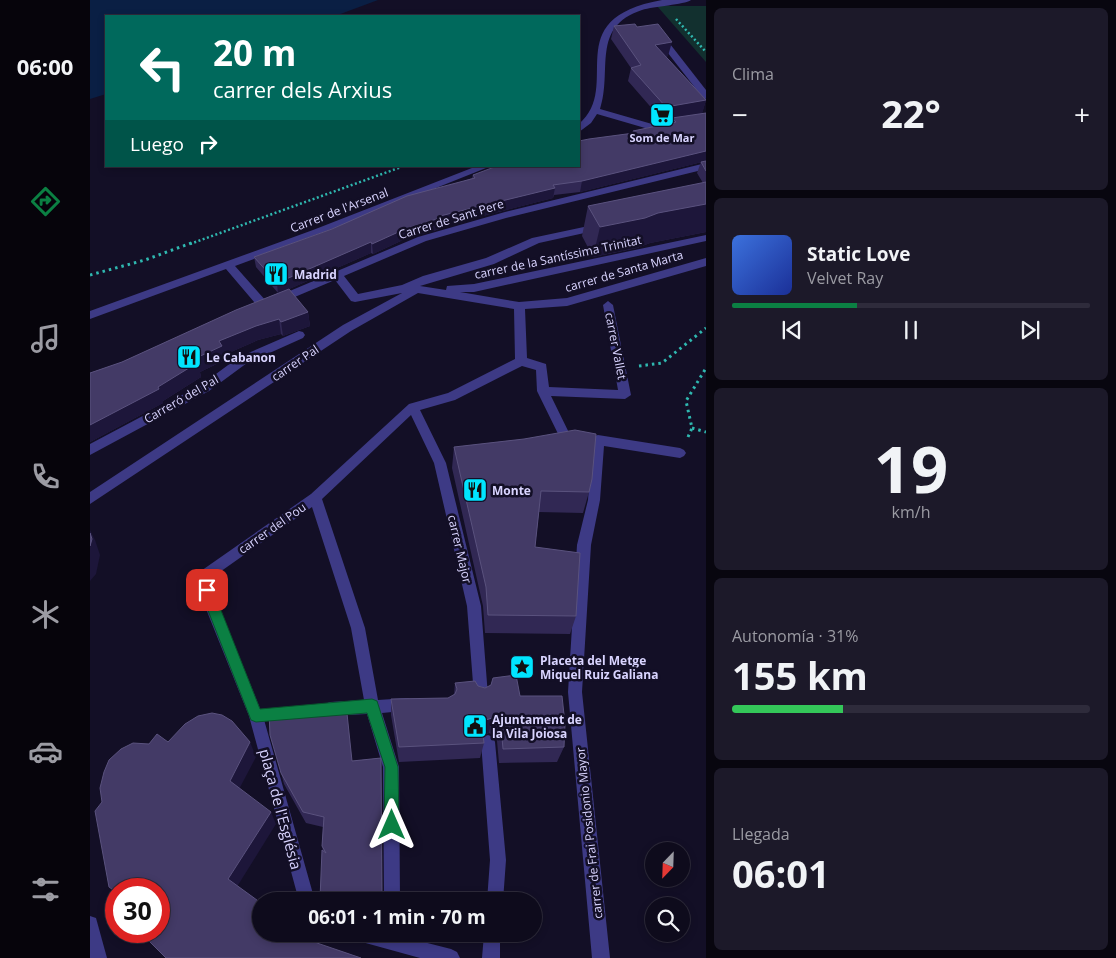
<!DOCTYPE html>
<html lang="es">
<meta charset="utf-8">
<style>
body{margin:0;font-family:"Open Sans",sans-serif;background:#1c1929;color:#f1f3f6;height:100vh;display:flex;flex-direction:column;font-size:19px;white-space:nowrap}
*{box-sizing:border-box;margin:0}
p{font-size:16px;color:#9b9ba3}
.icon{flex:none;width:28px;height:28px;fill:none;stroke:currentColor;stroke-width:2;stroke-linecap:round;stroke-linejoin:round}
.map{position:relative;flex:1;overflow:hidden}
.side{display:flex;flex-direction:column;gap:8px;padding:8px;background:#08060f;width:410px}
.side>*{flex:none}
.guide{position:absolute;left:15px;top:15px;width:475px;height:152px;border-radius:0px;box-shadow:0 2px 8px #0003,0 0 0 1px #2e2b3b;background:#00695c;color:#fff;overflow:hidden}
.needle{width:32px;rotate:203deg}
.controls{position:absolute;left:555px;top:842px;display:grid;gap:10px}
.controls a{display:grid;place-items:center;width:45px;height:45px;border-radius:50%;background:#0e0b1c;box-shadow:0 2px 8px #0003,0 0 0 1px #2e2b3b;font-size:25px}
.speed{position:absolute;left:15px;top:878px;display:flex;gap:10px;font-size:25px;font-weight:700;text-align:center}
.speed>*{display:grid;place-content:center;width:65px;height:65px;border-radius:50%;background:#0e0b1c;box-shadow:0 2px 8px #0003,0 0 0 1px #2e2b3b;line-height:1}
.speed .limit{border:8px solid #d22;background:#fff;color:#111}
.pin{position:absolute;display:grid;place-items:center;width:42px;height:42px;color:#fff;margin:-21px;border-radius:10px;box-shadow:0 2px 8px #0006}
.me{position:absolute;width:55px;margin:-28px;rotate:0deg;stroke-linejoin:round;filter:drop-shadow(0 0 4px #0008)}
.turn{display:flex;align-items:center;gap:18px;height:105px;padding:0 25px;font-size:22px}
.turn .icon{width:65px;height:65px;stroke-width:2.5}
.turn b{display:block;font-size:35px;line-height:42px}
.then{display:flex;align-items:center;height:48px;padding:0 25px;background:#0003;gap:10px;font-size:19px}
.big{font-size:38px;font-weight:700;line-height:1.1}
.side .card{flex:1;display:flex;flex-direction:column;justify-content:center;gap:8px;min-width:0;padding:0 18px;border-radius:8px;background:#1c1929}
.side .dial{align-items:center;gap:0}
.dial b{font-size:65px;line-height:1}
.song{display:flex;align-items:center;gap:15px}
.cover{width:60px;height:60px;border-radius:8px;background:linear-gradient(135deg,hsl(220 70% 55%),hsl(230 70% 35%))}
.played{height:5px;border-radius:2px;background:linear-gradient(90deg,#0b8043 35%,#2e2b3b 35%)}
.keys{display:flex;justify-content:space-around;direction:ltr}
.heat{display:flex;justify-content:space-between;align-items:center;font-size:28px;direction:ltr}
.charge{height:8px;border-radius:4px;background:linear-gradient(90deg,#34c759 31%,#2e2b3b 0)}
.trip{position:absolute;left:162px;top:892px;width:290px;height:50px;border-radius:25px;background:#0e0b1c;box-shadow:0 2px 8px #0003,0 0 0 1px #2e2b3b;font-weight:700;line-height:50px;text-align:center}
main{display:flex;flex:1;min-height:0}
.menu{display:flex;flex-direction:column;width:90px;justify-content:space-around;align-items:center;background:#06040b;color:#9b9ba3}
.menu .icon{width:35px;height:35px}
.menu .active{color:#0b8043}
.menu b{font-size:22px;color:#f1f3f6}
.map>svg:first-child{display:block}
.green{fill:#12302f}
.water{fill:#0a1f44}
.lines{fill:none;stroke-linecap:round;stroke-linejoin:round}
.path-far1{stroke:#2fb8b0;stroke-width:2.5;stroke-dasharray:2 2.5;stroke-linecap:butt}
.path{stroke:#2fb8b0;stroke-width:3;stroke-dasharray:2.5 4;stroke-linecap:butt}
.minor{fill:#3d3a85;fill-rule:evenodd}
.wall{fill:#312854}
.shaded-wall{fill:#1d163a}
.building{fill:#433a66;stroke:#5a527e}
.route{fill:#0b8043;stroke:#07532c}
.labels{text-anchor:middle;dominant-baseline:central;stroke-width:5;stroke-linejoin:round;paint-order:stroke}
.far-poi-label{font-size:11px;font-weight:bold;fill:#d9d4ff;stroke:#130f26}
.street-label{font-size:12px;fill:#d9d4ff;stroke:#130f26}
.poi-label{font-size:12px;font-weight:bold;fill:#d9d4ff;stroke:#130f26;text-anchor:start}
.near-street-label{font-size:15px;fill:#d9d4ff;stroke:#130f26}
</style>
<main>
<nav class="menu">
<b>06:00</b>
<svg class="icon active" aria-label="directions" viewBox="0 0 24 24"><path d="M12 3l9 9-9 9-9-9zM9 14v-3h6M13 9l2 2-2 2"/></svg>
<svg class="icon" aria-label="music" viewBox="0 0 24 24"><path d="M9 18V5l10-2v13"/><circle cx="6" cy="18" r="3"/><circle cx="16" cy="16" r="3"/></svg>
<svg class="icon" aria-label="phone" viewBox="0 0 24 24"><path d="M5 4h4l2 5-3 2q2 4 5 5l2-3 5 2v4C11 20 4 13 5 4z"/></svg>
<svg class="icon" aria-label="climate" viewBox="0 0 24 24"><path d="M12 3v18M4 7l16 10M4 17L20 7"/></svg>
<svg class="icon" aria-label="car" viewBox="0 0 24 24"><path d="M5 17H2v-5l4-1 3-4h7l3 4 3 1v5h-3M9 17h6M6 11h13"/><circle cx="7" cy="17" r="2"/><circle cx="17" cy="17" r="2"/></svg>
<svg class="icon" aria-label="filters" viewBox="0 0 24 24"><path d="M4 7h16M4 17h16"/><circle cx="9" cy="7" r="2"/><circle cx="15" cy="17" r="2"/></svg>
</nav>
<div class="map">
<svg width="616" height="958" viewBox="0 0 616 958">
<rect width="100%" height="100%" fill="#130f26"/>
<polygon class="green" points="567,6 616,6 616,62"/>
<polygon class="water" points="0,0 288,0 245,16 16,16 16,94 0,99"/>
<g class="lines">
<g class="path-far1">
<polyline points="586,19 616,52"/>
<polyline points="100,244 314,166"/>
</g>
<g class="path">
<polyline points="0,275 55,260 104,242"/>
<polyline points="549,366 572,363 616,328"/>
<polyline points="602,428 616,432"/>
<polyline points="598,437 602,428 596,401 616,368"/>
</g>
<g class="minor">
<path d="M572,0H601C594,5 564,6 552,10C500,27 523,71 510,109L562,124L579,121L584,124L582,126L562,130L507,114L501,123L489,132V124C534,86 466,19 572,0Z"/>
<polygon points="567,35 573,35 616,90 616,99 613,98 567,39"/>
<polygon points="616,163 616,169 416,218 336,241 254,276 268,294 312,285 333,276 396,258 442,238 508,224 513,227 508,230 449,243 404,264 330,286 356,290 357,286 384,284 616,235 616,241 384,292 370,292 429,302 477,298 616,258 616,266 477,306 435,309 437,358 456,364 459,387 528,390 513,305 518,301 523,305 541,395 535,399 461,396 485,445 483,448 475,448 447,391 446,370 432,366 365,400 330,410 356,463 391,606 398,696 396,701 391,703 386,701 384,696 377,606 344,463 321,415 232,499 275,628 288,700 318,698 323,700 325,705 323,710 292,713 309,767 310,901 294,901 293,767 277,714 240,716 235,714 233,709 235,704 240,702 274,700 261,628 222,507 120,579 128,604 173,716 225,901 209,901 159,716 114,604 106,577 108,573 221,494 319,404 358,393 425,359 424,309 328,293 261,331 0,504 0,492 253,325 312,293 265,302 261,301 245,280 174,310 170,309 136,269 0,319 0,311 223,230 387,166 401,166 231,234 145,266 176,301 328,237 415,212"/>
<polygon points="209,331 213,332 215,335 213,338 157,363 119,391 0,455 0,444 111,385 149,357"/>
<polygon points="508,435 590,448 594,450 596,453 594,456 590,458 514,446 510,500 501,545 492,692 520,958 502,958 478,692 487,545 498,500 502,446 497,444 495,441 497,438"/>
<polygon points="398,735 403,737 405,742 416,860 413,901 397,901 400,860 391,742 393,737"/>
<polygon points="0,916 6,918 17,958 0,958"/>
<polygon points="264,934 302,934 361,949 367,952 370,958 330,958 272,942 266,940"/>
<polygon points="394,934 410,934 410,958 392,958"/>
</g>
</g>
<g class="wall">
<polygon points="524,26 578,56 575,57 616,100 612,113 616,113 616,232 560,243 547,248 503,257 492,236 498,206 613,183 607,173 611,162 612,162 490,192 464,195 463,198 350,227 350,229 315,239 283,254 281,253 197,290 218,312 220,326 193,336 191,334 168,340 134,355 135,360 110,372 111,377 73,401 73,403 0,442 0,373 32,362 188,293 166,267 164,257 382,178 383,175 542,133 543,131 581,123 582,119 572,120 538,81 541,68 521,39"/>
<polygon points="364,447 499,492 493,513 449,512 445,547 486,616 480,634 395,633 393,606 362,468"/>
<polygon points="365,683 388,686 430,696 474,747 467,762 409,763 407,741 405,736 399,733 393,735 394,743 390,758 309,762 301,715 301,699 358,698 364,695"/>
<polygon points="291,758 292,893 295,895 295,901 230,901 230,899 233,851 232,846 233,827 216,823 194,784 191,773 262,761"/>
</g>
<g class="shaded-wall">
<polygon points="582,42 578,56 561,59 565,45"/>
<polygon points="616,100 612,114 572,120 576,107"/>
<polygon points="616,151 616,161 490,192 492,181"/>
<polygon points="465,188 463,198 350,227 350,229 315,239 283,254 282,244 315,229 350,216"/>
<polygon points="616,204 616,232 560,243 547,248 503,257 510,227 568,213"/>
<polygon points="281,242 281,253 188,294 187,283"/>
<polygon points="218,312 220,326 193,336 191,322"/>
<polygon points="189,319 191,334 168,340 134,355 135,360 110,372 111,377 73,401 73,403 0,442 0,425 68,387 129,341 166,326"/>
<polygon points="0,530 5,540 10,555 6,574 0,581"/>
<polygon points="402,718 399,733 392,735 392,726 396,720"/>
<polygon points="160,742 166,757 146,795 140,781"/>
<polygon points="181,812 186,824 145,890 138,879"/>
</g>
<g class="building">
<polygon points="545,24 547,27 568,24 582,42 565,45 616,100 576,107 541,68 551,65 524,26"/>
<polygon points="616,113 616,151 492,181 463,185 465,188 350,216 350,218 315,229 282,244 281,242 187,283 164,257 242,229 317,196 385,178 383,175 407,166 489,166 489,141 499,139 544,133 543,131 586,122 582,118"/>
<polygon points="616,161 616,171 611,162"/>
<polygon points="616,182 616,204 568,213 555,218 510,227 498,206"/>
<polygon points="199,289 218,312 191,322 189,319 166,326 129,341 132,346 104,359 107,363 68,387 69,389 0,425 0,373 32,362 146,310"/>
<polygon points="485,430 506,434 502,479 499,492 451,491 445,547 490,553 486,616 398,615 396,587 364,447 434,439"/>
<polygon points="0,533 2,539 0,546"/>
<polygon points="426,675 430,696 472,696 475,724 474,747 413,749 411,726 409,721 402,718 396,720 392,726 394,743 309,747 301,699 358,698 365,694 367,689 365,683 385,681 388,686 395,688 401,685 403,678"/>
<polygon points="256,704 262,761 291,758 292,893 295,895 294,901 240,901 230,899 232,850 236,853 232,846 234,817 213,812 191,773 180,735 179,712"/>
<polygon points="122,713 132,715 142,721 160,742 140,781 181,812 138,879 171,903 171,934 214,934 227,943 271,958 76,958 49,931 69,931 69,889 26,889 26,892 19,887 5,811 12,802 10,788 14,772 19,760 31,749 43,743 59,744 67,734 78,742 95,724 108,716"/>
</g>
<polygon class="route" points="117,585 121,587 123,590 170,709 282,699 287,701 308,767 309,825 307,830 302,832 296,830 294,825 295,767 277,713 166,722 161,720 110,590 112,587"/>
<defs>
<symbol id="supermarket-square" viewBox="-11 -11 22 22"><rect x="-9" y="-9" width="18" height="18" rx="4" fill="#00e5ff" stroke="#130f26"/><path d="M-6-5.5h2.5l.6 2H6L4.5 2H-2.5L-4.4-4H-6ZM-1.5 3.2a1.3 1.3 0 1 0 .1 0ZM3 3.2a1.3 1.3 0 1 0 .1 0Z" fill="#111"/></symbol>
<symbol id="restaurant-square" viewBox="-11 -11 22 22"><rect x="-9" y="-9" width="18" height="18" rx="4" fill="#00e5ff" stroke="#130f26"/><path d="M-5-6h1v4h1v-4h1v4h1v-4h1v5L-1.5 .5V6h-2V.5L-5-1ZM5-6V6H3V1.5H1.5Q1.5-4 5-6Z" fill="#111"/></symbol>
<symbol id="sight-square" viewBox="-11 -11 22 22"><rect x="-9" y="-9" width="18" height="18" rx="4" fill="#00e5ff" stroke="#130f26"/><path d="M0-6L1.8-2.2L6-1.7L2.9 1.2L3.7 5.4L0 3.3L-3.7 5.4L-2.9 1.2L-6-1.7L-1.8-2.2Z" fill="#111"/></symbol>
<symbol id="civic-square" viewBox="-11 -11 22 22"><rect x="-9" y="-9" width="18" height="18" rx="4" fill="#00e5ff" stroke="#130f26"/><path d="M-.6-6.5H3V-4.5H.6V-3L4-1V1h2V6H-6V1h2V-1L-.6-3ZM-1.2 2.5V6h2.4V2.5Z" fill="#111"/></symbol>
</defs>
<g fill-rule="evenodd">
<use href="#supermarket-square" x="558" y="101" width="28" height="28"/>
<use href="#restaurant-square" x="172" y="260" width="28" height="28"/>
<use href="#restaurant-square" x="85" y="343" width="28" height="28"/>
<use href="#restaurant-square" x="371" y="476" width="28" height="28"/>
<use href="#sight-square" x="418" y="653" width="28" height="28"/>
<use href="#civic-square" x="371" y="712" width="28" height="28"/>
</g>
<g class="labels">
<g class="far-poi-label">
<text x="572" y="137">Som de Mar</text>
</g>
<g class="street-label">
<text transform="translate(249 210) rotate(-21)">Carrer de l'Arsenal</text>
<text transform="translate(361 219) rotate(-17)">Carrer de Sant Pere</text>
<text transform="translate(468 257) rotate(-12)">carrer de la Santíssima Trinitat</text>
<text transform="translate(534 271) rotate(-16)">carrer de Santa Marta</text>
<text transform="translate(526 346) rotate(79)">carrer Vallet</text>
<text transform="translate(205 363) rotate(-34)">carrer Pal</text>
<text transform="translate(91 399) rotate(-30)">Carreró del Pal</text>
<text transform="translate(182 528) rotate(-35)">carrer del Pou</text>
<text transform="translate(370 549) rotate(77)">carrer Major</text>
<text transform="translate(499 833) rotate(-96)">carrer de Frai Posidonio Mayor</text>
</g>
<g class="poi-label">
<text x="204" y="274">Madrid</text>
<text x="116" y="357">Le Cabanon</text>
<text x="402" y="490">Monte</text>
<text x="450" y="660">Placeta del Metge<tspan x="450" dy="14">Miquel Ruiz Galiana</tspan></text>
<text x="402" y="719">Ajuntament de<tspan x="402" dy="14">la Vila Joiosa</tspan></text>
</g>
<g class="near-street-label">
<text transform="translate(191 809) rotate(75)">plaça de l'Església</text>
</g>
</g>
</svg>
<div class="controls">
<a><svg class="needle" viewBox="-14 -14 28 28"><path d="M0-13l5 13h-10z" fill="#e53935"/><path d="M0 13l5-13h-10z" fill="#9b9ba3"/></svg></a>
<a><svg class="icon" aria-label="search" viewBox="0 0 24 24"><circle cx="10" cy="10" r="6"/><path d="M15 15l6 6"/></svg></a>
</div>
<div class="speed"><div class="limit">30</div></div>
<div class="pin" style="left:117px;top:590px;background:#d93025"><svg class="icon" aria-label="arrive" viewBox="0 0 24 24"><path d="M6 21V4h12l-3 4 3 4H6"/></svg></div>
<svg class="me" style="left:302px;top:825px" viewBox="-20 -20 40 40"><path d="M0-17L14 15 0 8-14 15z" fill="#0b8043" stroke="#fff" stroke-width="4"/></svg>
<div class="trip">06:01 · 1 min · 70 m</div>
<div class="guide">
<div class="turn"><svg class="icon" aria-label="left" viewBox="0 0 24 24"><path d="M17 20v-9H6M10 6l-5 5 5 5"/></svg><div><b>20 m</b>carrer dels Arxius</div></div>
<div class="then">Luego<svg class="icon" aria-label="right" viewBox="0 0 24 24"><path d="M7 20v-9h11M14 6l5 5-5 5"/></svg></div>
</div>
</div>
<section class="side">
<div class="card"><p>Clima</p>
<div class="heat"><a>−</a><b class="big">22°</b><a>+</a></div>
</div>
<div class="card">
<div class="song"><i class="cover"></i><div><b>Static Love</b><p>Velvet Ray</p></div></div>
<div class="played"></div>
<div class="keys"><svg class="icon" aria-label="previous" viewBox="0 0 24 24"><path d="M18 5L8 12l10 7zM5 5v14"/></svg><svg class="icon" aria-label="pause" viewBox="0 0 24 24"><path d="M8 5v14M16 5v14"/></svg><svg class="icon" aria-label="next" viewBox="0 0 24 24"><path d="M6 5l10 7-10 7zM19 5v14"/></svg></div>
</div>
<div class="card dial"><b>19</b><p>km/h</p></div>
<div class="card"><p>Autonomía · 31%</p><b class="big">155 km</b><div class="charge"></div></div>
<div class="card"><p>Llegada</p><b class="big">06:01</b></div>
</section>
</main>
